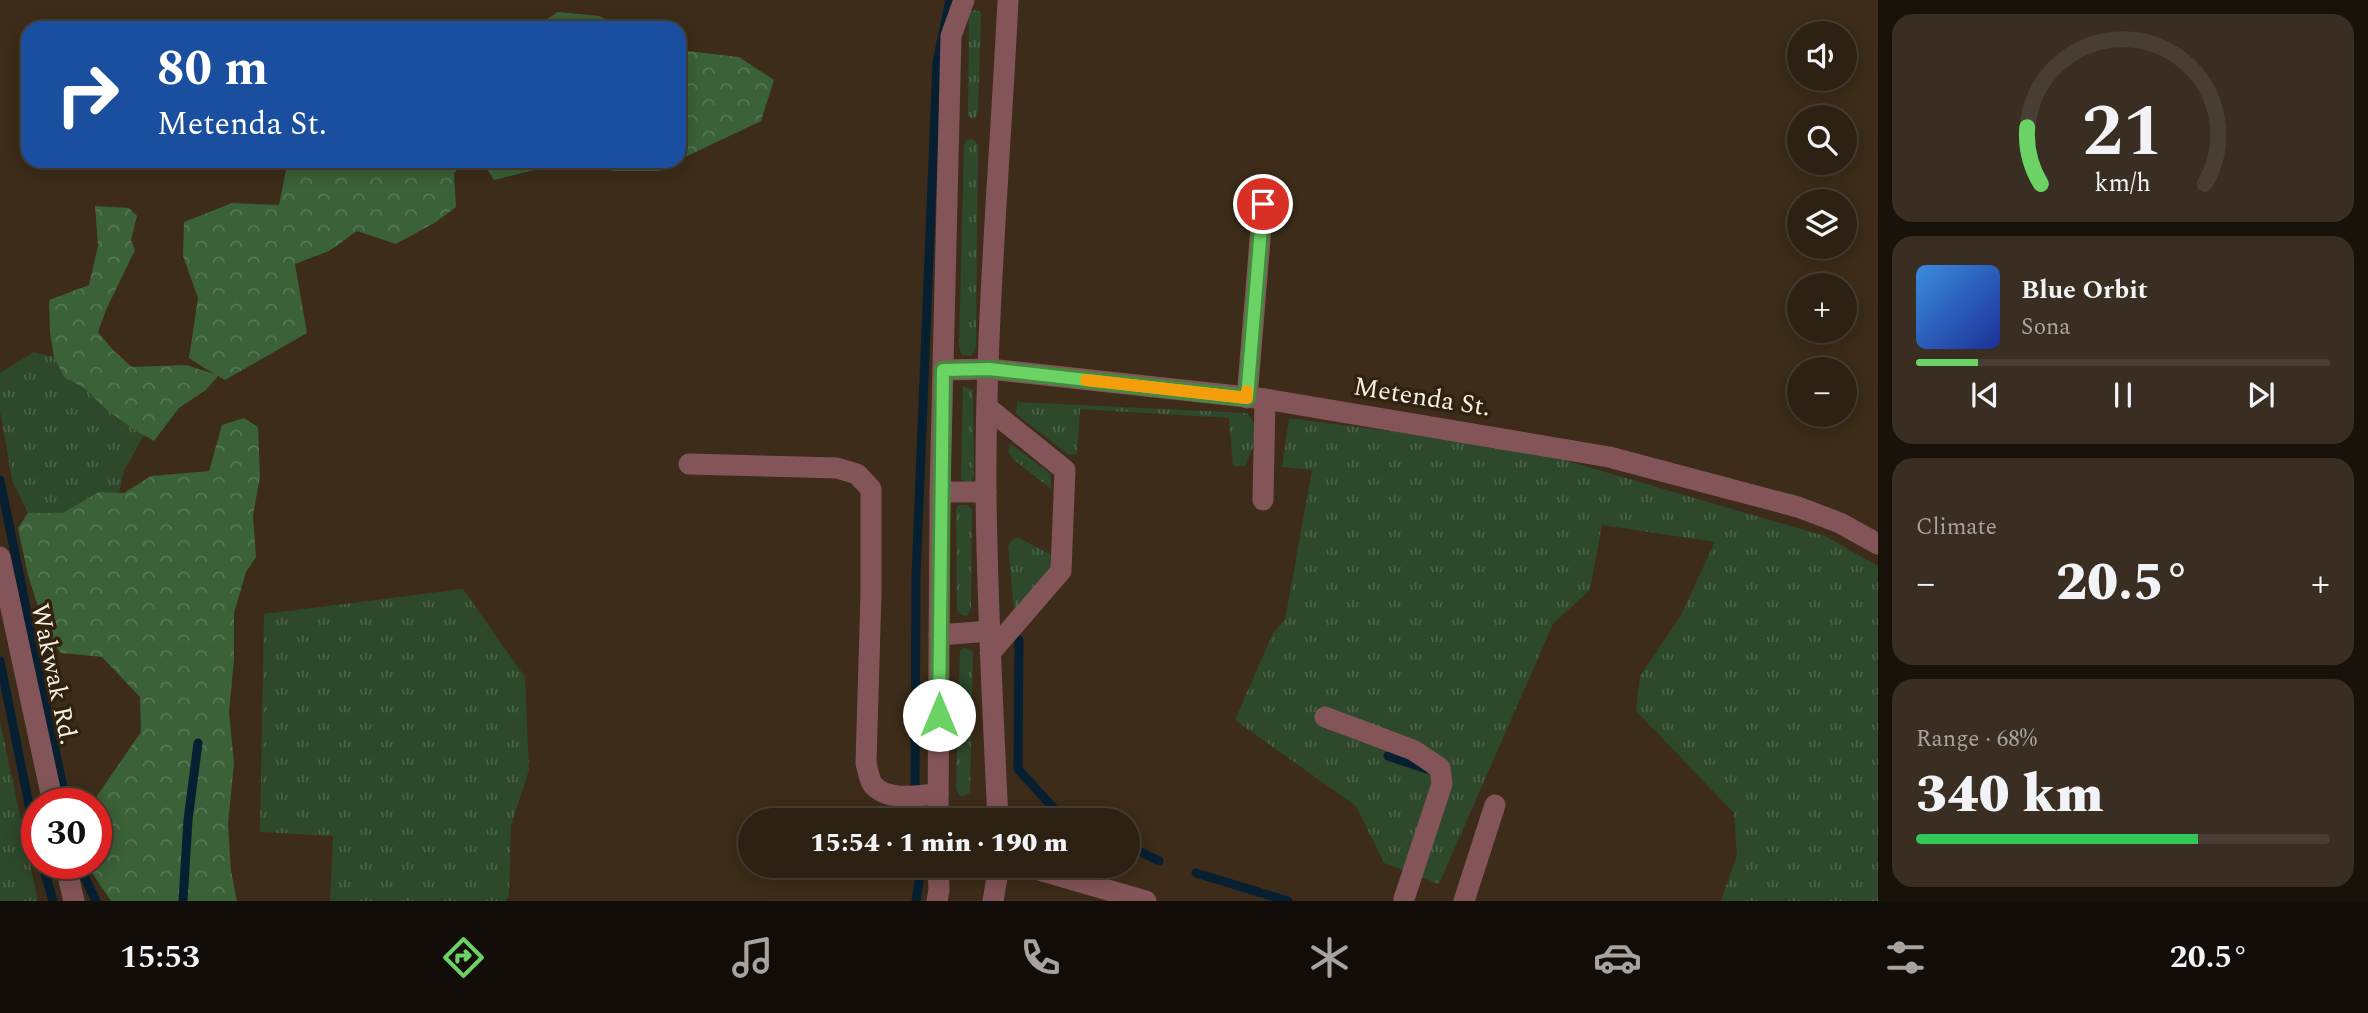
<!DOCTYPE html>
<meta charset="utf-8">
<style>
body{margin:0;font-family:Spectral,serif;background:#392e21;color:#f1f3f6;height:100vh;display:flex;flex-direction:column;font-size:26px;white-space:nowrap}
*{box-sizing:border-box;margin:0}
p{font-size:23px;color:#a7a3a0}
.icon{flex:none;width:38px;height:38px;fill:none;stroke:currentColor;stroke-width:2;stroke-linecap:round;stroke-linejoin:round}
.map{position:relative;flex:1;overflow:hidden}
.panel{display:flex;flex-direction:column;gap:14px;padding:14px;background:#19120a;width:490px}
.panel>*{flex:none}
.guide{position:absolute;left:21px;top:21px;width:665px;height:147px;border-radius:21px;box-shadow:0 4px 18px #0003,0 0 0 2px #483e33;background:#1a4fa0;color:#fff;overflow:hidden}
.tools{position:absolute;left:1787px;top:21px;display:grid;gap:14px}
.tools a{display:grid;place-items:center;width:70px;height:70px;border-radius:50%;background:#2d2113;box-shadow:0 4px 18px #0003,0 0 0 2px #483e33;font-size:35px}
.speed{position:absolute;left:21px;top:788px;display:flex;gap:14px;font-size:35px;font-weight:700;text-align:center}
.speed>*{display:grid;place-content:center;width:91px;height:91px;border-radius:50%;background:#2d2113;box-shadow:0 4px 18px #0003,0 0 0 2px #483e33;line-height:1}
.speed .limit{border:10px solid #d22;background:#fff;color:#111}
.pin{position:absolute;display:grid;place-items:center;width:60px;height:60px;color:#fff;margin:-30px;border:4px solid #fff;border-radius:50%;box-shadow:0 2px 7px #0007}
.me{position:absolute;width:77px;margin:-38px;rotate:0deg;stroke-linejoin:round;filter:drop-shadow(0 0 5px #0008)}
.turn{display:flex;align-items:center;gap:24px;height:147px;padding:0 21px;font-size:32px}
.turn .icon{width:91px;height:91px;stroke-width:2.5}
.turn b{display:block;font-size:49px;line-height:60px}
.big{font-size:52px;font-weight:800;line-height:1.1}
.panel .card{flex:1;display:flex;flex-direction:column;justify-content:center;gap:10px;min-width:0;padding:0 24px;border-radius:21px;background:#392e21}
.panel .dial{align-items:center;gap:0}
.dial svg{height:182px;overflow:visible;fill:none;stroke:#483e33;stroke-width:7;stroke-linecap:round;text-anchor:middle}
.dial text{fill:#f1f3f6;stroke:none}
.song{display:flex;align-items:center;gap:21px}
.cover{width:84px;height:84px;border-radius:10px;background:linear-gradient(135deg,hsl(210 70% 55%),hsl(230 70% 35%))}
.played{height:7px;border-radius:4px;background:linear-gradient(90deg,#6bd363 15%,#483e33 15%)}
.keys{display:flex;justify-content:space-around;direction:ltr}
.heat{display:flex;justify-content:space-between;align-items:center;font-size:38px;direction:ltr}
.charge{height:10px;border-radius:5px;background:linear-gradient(90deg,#34c759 68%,#483e33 0)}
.trip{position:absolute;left:738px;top:808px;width:402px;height:70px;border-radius:35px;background:#2d2113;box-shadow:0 4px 18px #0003,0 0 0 2px #483e33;font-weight:800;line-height:70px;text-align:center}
.menu{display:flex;height:112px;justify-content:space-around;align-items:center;background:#120d08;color:#a7a3a0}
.menu .icon{width:49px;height:49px}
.menu .selected{color:#6bd363}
.menu b{font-size:32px;color:#f1f3f6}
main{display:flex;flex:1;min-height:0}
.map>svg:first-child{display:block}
.grass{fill:url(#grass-tufts)}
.forest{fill:url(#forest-crowns)}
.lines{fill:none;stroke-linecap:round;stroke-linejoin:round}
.stream{stroke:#062032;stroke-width:9}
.minor{stroke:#845558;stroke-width:21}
.route-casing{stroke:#468940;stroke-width:18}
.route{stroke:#6bd363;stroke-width:12}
.slow{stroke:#f59e0b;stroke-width:12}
.labels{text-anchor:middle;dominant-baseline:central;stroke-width:7;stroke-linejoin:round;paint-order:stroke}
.street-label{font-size:26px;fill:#f8eee2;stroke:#31220f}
</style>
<main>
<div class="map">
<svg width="1878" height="901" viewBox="0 0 1878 901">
<defs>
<pattern id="grass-tufts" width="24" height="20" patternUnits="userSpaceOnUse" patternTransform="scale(1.75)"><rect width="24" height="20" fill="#2d482b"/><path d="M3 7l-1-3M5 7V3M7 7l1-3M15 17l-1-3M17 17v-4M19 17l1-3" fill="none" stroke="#4c6349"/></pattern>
<pattern id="forest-crowns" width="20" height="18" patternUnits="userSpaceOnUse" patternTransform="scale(1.75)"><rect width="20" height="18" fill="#3a6138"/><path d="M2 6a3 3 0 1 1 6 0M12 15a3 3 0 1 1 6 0" fill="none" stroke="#577854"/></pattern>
</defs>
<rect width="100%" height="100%" fill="#3c2c19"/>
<g class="grass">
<polygon points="974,10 981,12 978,114 975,118 971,119 968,115 969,13"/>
<polygon points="973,139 978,145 976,347 971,356 962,355 959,347 964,146 966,140"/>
<polygon points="34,352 54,357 64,377 84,388 105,408 144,435 124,471 119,493 99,492 62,513 28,513 12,480 0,411 0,373"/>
<polygon points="963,386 973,390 974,476 971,482 965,483 961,478"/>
<polygon points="1017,402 1247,413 1257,426 1253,447 1245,466 1233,466 1229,418 1080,409 1077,454 1069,455 1016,414"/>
<polygon points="1289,418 1526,449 1825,536 1878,566 1878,901 1721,901 1737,855 1734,813 1636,711 1640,676 1680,617 1715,542 1602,525 1590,590 1553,624 1439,884 1384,863 1356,806 1235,720 1273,633 1285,620 1312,470 1282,467"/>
<polygon points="1011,444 1051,474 1051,489 1013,459 1008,451"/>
<polygon points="958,505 966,505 972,509 971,608 967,616 961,615 957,611 956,510"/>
<polygon points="1018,537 1051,555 1052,573 1014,610 1008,546 1012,540"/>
<polygon points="463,589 525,677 529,770 511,826 509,894 506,901 330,901 333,836 260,832 264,614"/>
<polygon points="963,647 973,652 970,792 965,796 960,796 956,789 960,652"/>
<polygon points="0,721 38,901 0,901"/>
</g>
<g class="forest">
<polygon points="558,12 599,16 626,28 533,28"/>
<polygon points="679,50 739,57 774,80 761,121 679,160"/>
<polygon points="291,161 313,161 323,166 331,161 466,161 454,173 456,207 436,222 396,244 357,231 329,251 295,264 307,333 225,380 218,376 206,390 179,408 154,441 133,429 105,408 84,388 64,377 54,357 50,333 49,300 89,285 98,246 95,206 129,208 137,216 131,240 135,250 106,310 98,332 113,350 132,367 186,365 214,374 189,358 198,298 183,256 184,222 232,203 279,205 287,165"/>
<polygon points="482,161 676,161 659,171 613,171 567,162 494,180"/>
<polygon points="244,418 258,427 260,477 253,515 256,557 246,572 234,613 234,659 229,712 234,763 228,824 231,871 237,901 111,901 90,870 89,863 96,863 96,803 92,803 141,732 140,697 102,657 61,653 47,635 28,575 18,528 28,513 62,513 99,492 124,493 151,476 209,471 222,425"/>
</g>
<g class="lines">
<g class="stream">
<polyline points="0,480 66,803"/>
<polyline points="1019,640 1018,769 1056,811 1076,821"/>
<polyline points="0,661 37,844"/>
<polyline points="1388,756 1427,769"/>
<polyline points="915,787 916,576 937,62 950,0"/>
<polyline points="916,810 917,821"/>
<polyline points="1129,846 1159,861"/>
<polyline points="42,863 53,901"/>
<polyline points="81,870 96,901"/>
<polyline points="1196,873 1288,901"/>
<polyline points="183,901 188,820 198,743"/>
<polyline points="916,901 919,882 919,866"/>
</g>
<g class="minor">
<polyline points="943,370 989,369 1265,399 1609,457 1798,507 1840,523 1878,544"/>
<polyline points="1247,398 1263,204"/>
<polyline points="988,408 1065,470 1061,571 990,653"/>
<path d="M689,464L837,468L857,474L871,489V594L866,763C868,770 869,780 873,785C888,802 918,795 938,794"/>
<polyline points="940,492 986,492"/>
<polyline points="1263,500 1265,399"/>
<polyline points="0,557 53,803"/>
<polyline points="939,635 990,631"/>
<polyline points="1325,717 1413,750 1440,768 1442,784 1404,899"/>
<polyline points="938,821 940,492 951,36 964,0"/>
<path d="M998,821C993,711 987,602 986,492C985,328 1000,164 1008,0"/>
<polyline points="65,863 74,901"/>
<polyline points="1025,866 1146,901"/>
<polyline points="937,901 939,890 938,866"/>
<polyline points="993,901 999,866"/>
<polyline points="1464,901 1495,805"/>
</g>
</g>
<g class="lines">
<defs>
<polyline id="route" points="939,715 943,370 989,369 1247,398 1263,204"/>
</defs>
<use href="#route" class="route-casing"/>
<use href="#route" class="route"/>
<polyline class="slow" points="1086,380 1247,398 1247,391"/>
</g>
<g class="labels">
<g class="street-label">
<text transform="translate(1422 397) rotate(9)">Metenda St.</text>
<text transform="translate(54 674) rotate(78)">Wakwak Rd.</text>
</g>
</g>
</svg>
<div class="tools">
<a><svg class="icon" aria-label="sound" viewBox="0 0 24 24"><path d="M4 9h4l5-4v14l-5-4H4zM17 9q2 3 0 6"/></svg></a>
<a><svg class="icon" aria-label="search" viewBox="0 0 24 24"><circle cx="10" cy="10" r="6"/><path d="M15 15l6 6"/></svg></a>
<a><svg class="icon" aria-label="layers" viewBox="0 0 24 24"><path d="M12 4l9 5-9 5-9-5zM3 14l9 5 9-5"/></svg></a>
<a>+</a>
<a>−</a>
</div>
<div class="speed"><div class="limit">30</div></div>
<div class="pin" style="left:1263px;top:204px;background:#d93025"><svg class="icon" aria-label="arrive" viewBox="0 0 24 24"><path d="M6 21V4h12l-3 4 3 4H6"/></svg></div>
<svg class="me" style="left:939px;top:715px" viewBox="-20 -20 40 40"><circle r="19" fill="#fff"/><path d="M0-13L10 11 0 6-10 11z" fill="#6bd363"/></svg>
<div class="trip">15:54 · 1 min · 190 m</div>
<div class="guide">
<div class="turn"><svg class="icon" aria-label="right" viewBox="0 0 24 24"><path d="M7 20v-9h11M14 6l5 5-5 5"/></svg><div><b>80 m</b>Metenda St.</div></div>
</div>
</div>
<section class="panel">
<div class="card dial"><svg viewBox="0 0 100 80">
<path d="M14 69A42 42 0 1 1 86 69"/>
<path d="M14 69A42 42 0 0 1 8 44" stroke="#6bd363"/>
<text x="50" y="56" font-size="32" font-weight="700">21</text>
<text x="50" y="72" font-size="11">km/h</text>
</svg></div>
<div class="card">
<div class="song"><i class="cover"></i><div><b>Blue Orbit</b><p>Sona</p></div></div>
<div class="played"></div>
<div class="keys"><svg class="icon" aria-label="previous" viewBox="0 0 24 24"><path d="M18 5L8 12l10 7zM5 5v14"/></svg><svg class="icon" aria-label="pause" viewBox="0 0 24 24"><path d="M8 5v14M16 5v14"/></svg><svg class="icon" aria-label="next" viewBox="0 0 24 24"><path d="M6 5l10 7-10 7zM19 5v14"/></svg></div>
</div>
<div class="card"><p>Climate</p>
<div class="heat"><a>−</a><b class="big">20.5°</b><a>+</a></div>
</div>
<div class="card"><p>Range · 68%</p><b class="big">340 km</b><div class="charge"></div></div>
</section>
</main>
<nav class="menu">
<b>15:53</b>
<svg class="icon selected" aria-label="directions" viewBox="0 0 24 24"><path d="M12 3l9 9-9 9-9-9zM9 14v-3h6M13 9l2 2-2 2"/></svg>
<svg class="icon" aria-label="music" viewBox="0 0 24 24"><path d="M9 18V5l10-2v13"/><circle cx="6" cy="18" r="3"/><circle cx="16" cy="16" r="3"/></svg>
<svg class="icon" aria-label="phone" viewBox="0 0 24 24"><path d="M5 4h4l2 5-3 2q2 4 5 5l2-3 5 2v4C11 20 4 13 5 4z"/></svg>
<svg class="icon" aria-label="climate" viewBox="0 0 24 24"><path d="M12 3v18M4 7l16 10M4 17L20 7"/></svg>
<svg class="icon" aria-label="car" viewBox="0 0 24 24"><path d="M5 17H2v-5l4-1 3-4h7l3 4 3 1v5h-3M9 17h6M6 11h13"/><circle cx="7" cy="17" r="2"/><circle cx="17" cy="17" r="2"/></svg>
<svg class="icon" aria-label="filters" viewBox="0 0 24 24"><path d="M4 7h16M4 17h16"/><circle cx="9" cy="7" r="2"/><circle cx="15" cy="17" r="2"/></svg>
<b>20.5°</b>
</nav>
